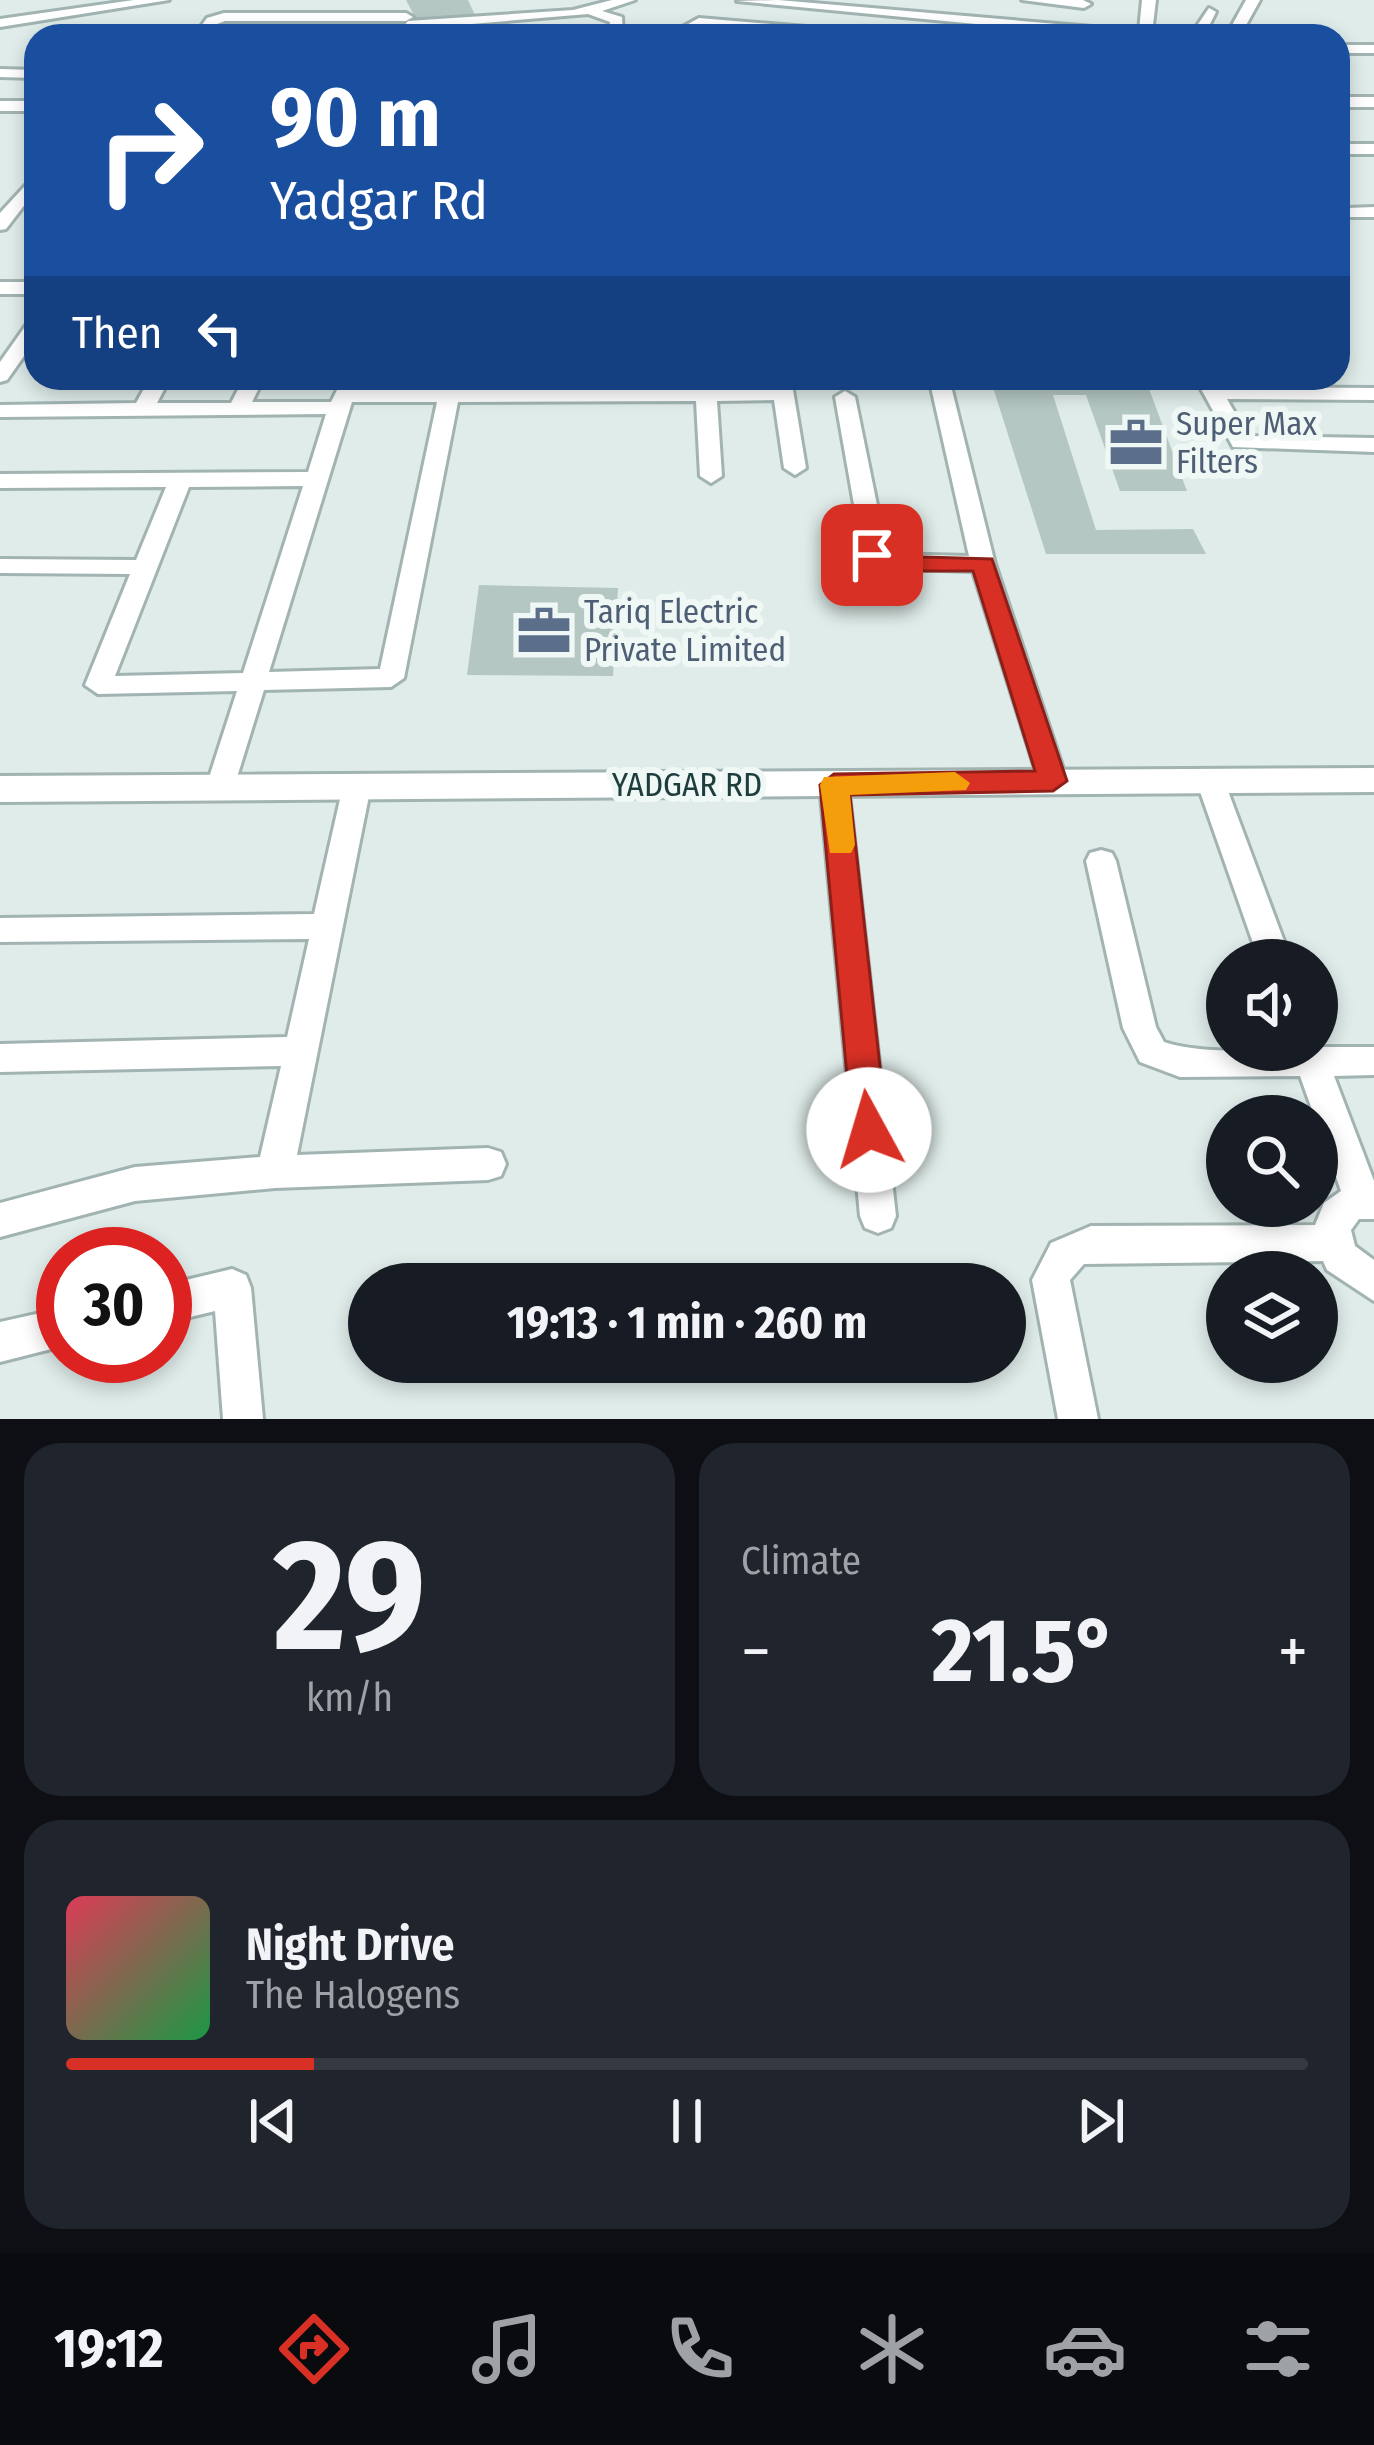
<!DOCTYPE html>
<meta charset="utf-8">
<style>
body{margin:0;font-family:"Fira Sans Condensed",sans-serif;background:#20242c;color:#f1f3f6;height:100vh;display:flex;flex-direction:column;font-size:45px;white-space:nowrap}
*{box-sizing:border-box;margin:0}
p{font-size:39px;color:#9ea1a6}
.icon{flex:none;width:66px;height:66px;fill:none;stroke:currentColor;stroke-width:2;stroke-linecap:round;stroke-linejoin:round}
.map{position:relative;height:1419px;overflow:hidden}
.side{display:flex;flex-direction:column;gap:24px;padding:24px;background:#0d0f14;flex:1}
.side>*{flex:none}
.hud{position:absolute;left:24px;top:24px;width:1326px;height:366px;border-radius:36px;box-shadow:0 6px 18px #0003;background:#1a4fa0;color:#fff;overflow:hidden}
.controls{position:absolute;left:1206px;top:939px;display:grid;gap:24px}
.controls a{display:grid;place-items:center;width:132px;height:132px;border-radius:50%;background:#171b24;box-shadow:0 6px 18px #0003;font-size:60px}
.speed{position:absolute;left:36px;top:1227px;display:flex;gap:24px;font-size:60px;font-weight:700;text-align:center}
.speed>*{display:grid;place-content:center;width:156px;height:156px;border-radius:50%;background:#171b24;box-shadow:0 6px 18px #0003;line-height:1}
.speed .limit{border:18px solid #d22;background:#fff;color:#111}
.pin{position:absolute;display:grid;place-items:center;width:102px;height:102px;color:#fff;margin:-51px;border-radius:24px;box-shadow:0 6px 18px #0006}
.me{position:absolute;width:132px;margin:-66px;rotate:354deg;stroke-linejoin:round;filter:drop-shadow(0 0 9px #0008)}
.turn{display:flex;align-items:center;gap:42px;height:252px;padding:0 48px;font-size:54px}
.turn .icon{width:156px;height:156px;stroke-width:2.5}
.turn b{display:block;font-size:84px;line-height:102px}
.then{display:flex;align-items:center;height:114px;padding:0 48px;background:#0003;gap:24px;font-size:45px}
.big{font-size:90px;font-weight:700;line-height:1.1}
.side .tile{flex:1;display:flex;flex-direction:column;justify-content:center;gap:18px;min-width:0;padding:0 42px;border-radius:36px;background:#20242c}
.side .dial{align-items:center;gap:0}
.dial b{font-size:156px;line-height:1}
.song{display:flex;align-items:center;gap:36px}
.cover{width:144px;height:144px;border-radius:18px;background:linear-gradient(135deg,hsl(350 70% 55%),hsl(140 70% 35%))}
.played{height:12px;border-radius:6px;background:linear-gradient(90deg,#d93025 20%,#363941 20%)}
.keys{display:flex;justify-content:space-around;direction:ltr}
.heat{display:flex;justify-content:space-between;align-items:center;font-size:66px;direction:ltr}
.side .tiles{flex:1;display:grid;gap:24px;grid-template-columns:1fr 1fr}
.tile:last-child{grid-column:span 2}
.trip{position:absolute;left:348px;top:1263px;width:678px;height:120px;border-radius:60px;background:#171b24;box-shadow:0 6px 18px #0003;font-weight:700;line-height:120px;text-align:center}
.tab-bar{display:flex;height:192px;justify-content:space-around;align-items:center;background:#090b0e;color:#9ea1a6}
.tab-bar .icon{width:84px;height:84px}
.tab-bar .active{color:#d93025}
.tab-bar b{font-size:54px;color:#f1f3f6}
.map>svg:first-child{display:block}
.building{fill:#b4c7c3}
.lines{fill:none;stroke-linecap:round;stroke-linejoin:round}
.minor-casing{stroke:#a1b4b2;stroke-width:6}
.tertiary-casing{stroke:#a1b4b2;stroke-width:6}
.minor{fill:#fff;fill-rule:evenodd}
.tertiary{fill:#fff;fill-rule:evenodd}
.route{fill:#d93025;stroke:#8d1f18;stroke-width:3}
.slow{fill:#f59e0b}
.labels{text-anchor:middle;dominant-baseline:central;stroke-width:12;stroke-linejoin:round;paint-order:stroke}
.service-label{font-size:33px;fill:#4e5e75;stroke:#f0f8f6;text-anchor:start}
.street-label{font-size:33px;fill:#1e3d3d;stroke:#f0f8f6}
</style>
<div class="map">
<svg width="1374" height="1419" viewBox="0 0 1374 1419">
<rect width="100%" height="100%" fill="#dfece9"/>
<g class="building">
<polygon points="406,0 468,0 475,15 416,19"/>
<polygon points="990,378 1145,378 1187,491 1120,491 1086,395 1053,395 1096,530 1193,529 1206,554 1046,554"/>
<polygon points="479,585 618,588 613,676 467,675"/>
</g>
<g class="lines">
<defs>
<g id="minor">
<polygon points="134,0 169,0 0,27 0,19"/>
<polygon points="612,0 635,0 602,11 622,17 623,36 609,36 610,22 588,14 413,29 410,36 396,36 408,21 573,10"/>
<polygon points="778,0 1139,31 1142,0 1156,0 1152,33 1156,36 1101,36 737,1"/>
<polygon points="1022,0 1083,0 1091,4 1084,8"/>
<polygon points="1246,0 1260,0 1240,36 1226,36"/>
<polygon points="1209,8 1216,12 1204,36 1190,36"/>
<polygon points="224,13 406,13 413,17 406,21 225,21 217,24 208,36 194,36 207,18"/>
<polygon points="699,18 866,32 873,36 702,26 689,35 679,35 679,29"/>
<rect x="1338" y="45" width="36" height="8"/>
<polygon points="0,69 36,70 36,78 0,77"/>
<rect x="1338" y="97" width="36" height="10"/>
<rect x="0" y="101" width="36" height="10"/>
<rect x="1338" y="144" width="36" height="10"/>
<polygon points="36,174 36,190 6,229 0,230 0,213"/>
<polygon points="1338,201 1348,208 1374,207 1374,217 1338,217"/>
<rect x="0" y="282" width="36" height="12"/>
<polygon points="36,319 36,339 7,380 0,382 0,362 29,321"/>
<path d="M150,378H170L157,403H231L244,378H264L252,402H331L338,388L354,390L439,389L442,378H462L460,389L772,388L771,378H791L806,468L795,475L784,468L774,400L717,401L722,476L711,483L700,476L696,401L458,402L404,678L391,687L264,690L234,787L230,794H210L206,787L237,691L98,694L85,685L130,574L0,573V559L136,560L166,487L0,488V474L308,472L326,414L0,417V405L136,403ZM352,402H437L380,669L269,672ZM303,486L243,673L115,676L189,487Z"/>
<polygon points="929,378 949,378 995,564 1067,781 1063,788 1043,788 1039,781 973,571 876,568 864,561 835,397 845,391 855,397 887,554 969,556"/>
<polygon points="1195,378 1215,378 1220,387 1374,388 1374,400 1227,399 1248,436 1374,438 1374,452 1233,447"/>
<polygon points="1211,773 1221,776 1225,783 1291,960 1259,960 1197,783 1201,776"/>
<polygon points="834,775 844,778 848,785 896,1216 891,1228 878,1233 865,1228 860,1216 820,785 824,778"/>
<polygon points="357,776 367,779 371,786 297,1155 488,1148 501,1152 506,1164 501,1176 488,1180 275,1188 135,1201 0,1237 0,1203 135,1167 260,1157 281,1066 0,1072 0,1044 287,1037 309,939 0,942 0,918 314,914 343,786 347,779"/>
<path d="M1101,850L1112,853L1116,861L1156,1027L1164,1042C1202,1055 1273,1050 1317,1050V1039L1322,1047H1374V1075L1334,1076L1374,1181V1219H1359L1351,1230L1355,1246L1374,1260V1301L1327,1270L1323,1261L1084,1264L1070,1280L1098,1419H1058L1032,1280L1051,1243L1091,1226L1315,1225L1324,1203L1341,1191L1300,1076L1180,1077L1140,1062L1123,1028L1086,861L1090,853Z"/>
<polygon points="232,1269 246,1275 251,1288 263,1419 223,1419 215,1311 165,1323 165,1285"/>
<polygon points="63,1308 63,1346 0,1362 0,1322"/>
</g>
<polygon id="tertiary" points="1374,768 1374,792 0,802 0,776"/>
</defs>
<use href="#minor" class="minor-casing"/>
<use href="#tertiary" class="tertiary-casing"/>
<use href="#minor" class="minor"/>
<use href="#tertiary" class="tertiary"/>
</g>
<polygon class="route" points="872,548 889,556 992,559 1067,781 1053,791 850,795 887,1130 882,1141 869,1145 857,1141 852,1130 820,785 834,774 1035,771 973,571 883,571 860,555"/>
<polygon class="slow" points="955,772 970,783 966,790 850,795 855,845 851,853 830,853 820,785 824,777"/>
<defs>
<symbol id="office-bare" viewBox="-9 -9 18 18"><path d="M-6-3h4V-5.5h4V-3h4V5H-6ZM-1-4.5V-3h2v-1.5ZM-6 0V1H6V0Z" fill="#5c6f8a" stroke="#f0f8f6" stroke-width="2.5" paint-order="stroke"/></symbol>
</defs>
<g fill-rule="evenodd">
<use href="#office-bare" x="1098" y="405" width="76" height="76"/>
<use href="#office-bare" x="506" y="593" width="76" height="76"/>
</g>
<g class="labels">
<g class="service-label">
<text x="1176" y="424">Super Max<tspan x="1176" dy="38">Filters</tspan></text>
<text x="584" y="612">Tariq Electric<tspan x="584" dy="38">Private Limited</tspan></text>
</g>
<g class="street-label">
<text x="687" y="785">YADGAR RD</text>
</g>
</g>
</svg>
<div class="controls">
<a><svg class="icon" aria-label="sound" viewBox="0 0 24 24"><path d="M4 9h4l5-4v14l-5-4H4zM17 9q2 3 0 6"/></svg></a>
<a><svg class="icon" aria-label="search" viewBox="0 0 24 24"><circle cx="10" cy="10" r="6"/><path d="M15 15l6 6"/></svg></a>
<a><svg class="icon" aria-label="layers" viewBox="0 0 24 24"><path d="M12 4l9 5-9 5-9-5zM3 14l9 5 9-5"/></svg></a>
</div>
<div class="speed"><div class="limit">30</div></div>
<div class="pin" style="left:872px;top:555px;background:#d93025"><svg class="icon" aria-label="arrive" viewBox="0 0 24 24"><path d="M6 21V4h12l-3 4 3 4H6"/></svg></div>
<svg class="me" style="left:869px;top:1130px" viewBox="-20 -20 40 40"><circle r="19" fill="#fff"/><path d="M0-13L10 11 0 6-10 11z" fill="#d93025"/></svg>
<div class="trip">19:13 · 1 min · 260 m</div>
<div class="hud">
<div class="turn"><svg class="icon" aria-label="right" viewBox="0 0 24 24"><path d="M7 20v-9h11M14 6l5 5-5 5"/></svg><div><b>90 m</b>Yadgar Rd</div></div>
<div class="then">Then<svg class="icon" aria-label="left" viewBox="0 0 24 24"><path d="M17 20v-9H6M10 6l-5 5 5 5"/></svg></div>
</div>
</div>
<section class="side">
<div class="tiles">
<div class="tile dial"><b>29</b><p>km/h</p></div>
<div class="tile"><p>Climate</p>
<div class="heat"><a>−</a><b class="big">21.5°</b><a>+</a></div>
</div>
<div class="tile">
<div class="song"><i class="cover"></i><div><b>Night Drive</b><p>The Halogens</p></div></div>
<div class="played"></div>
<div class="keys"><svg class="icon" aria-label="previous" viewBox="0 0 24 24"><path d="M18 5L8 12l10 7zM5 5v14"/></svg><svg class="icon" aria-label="pause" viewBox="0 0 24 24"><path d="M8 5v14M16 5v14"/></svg><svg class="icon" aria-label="next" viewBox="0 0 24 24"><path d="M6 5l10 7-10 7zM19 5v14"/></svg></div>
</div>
</div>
</section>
<nav class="tab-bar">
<b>19:12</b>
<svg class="icon active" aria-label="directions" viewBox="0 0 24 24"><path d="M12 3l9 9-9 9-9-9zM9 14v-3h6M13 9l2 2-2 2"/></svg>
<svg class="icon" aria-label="music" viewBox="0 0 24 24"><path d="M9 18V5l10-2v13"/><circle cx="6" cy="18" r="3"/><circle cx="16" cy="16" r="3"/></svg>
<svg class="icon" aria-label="phone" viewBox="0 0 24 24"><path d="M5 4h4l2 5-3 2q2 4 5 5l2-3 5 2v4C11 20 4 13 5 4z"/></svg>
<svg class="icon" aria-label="climate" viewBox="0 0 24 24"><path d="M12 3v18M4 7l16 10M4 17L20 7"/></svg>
<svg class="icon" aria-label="car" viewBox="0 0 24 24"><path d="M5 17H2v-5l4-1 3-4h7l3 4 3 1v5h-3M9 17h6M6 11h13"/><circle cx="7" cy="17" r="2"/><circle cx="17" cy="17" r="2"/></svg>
<svg class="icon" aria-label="filters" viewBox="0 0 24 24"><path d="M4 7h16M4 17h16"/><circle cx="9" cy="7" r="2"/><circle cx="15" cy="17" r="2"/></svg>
</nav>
